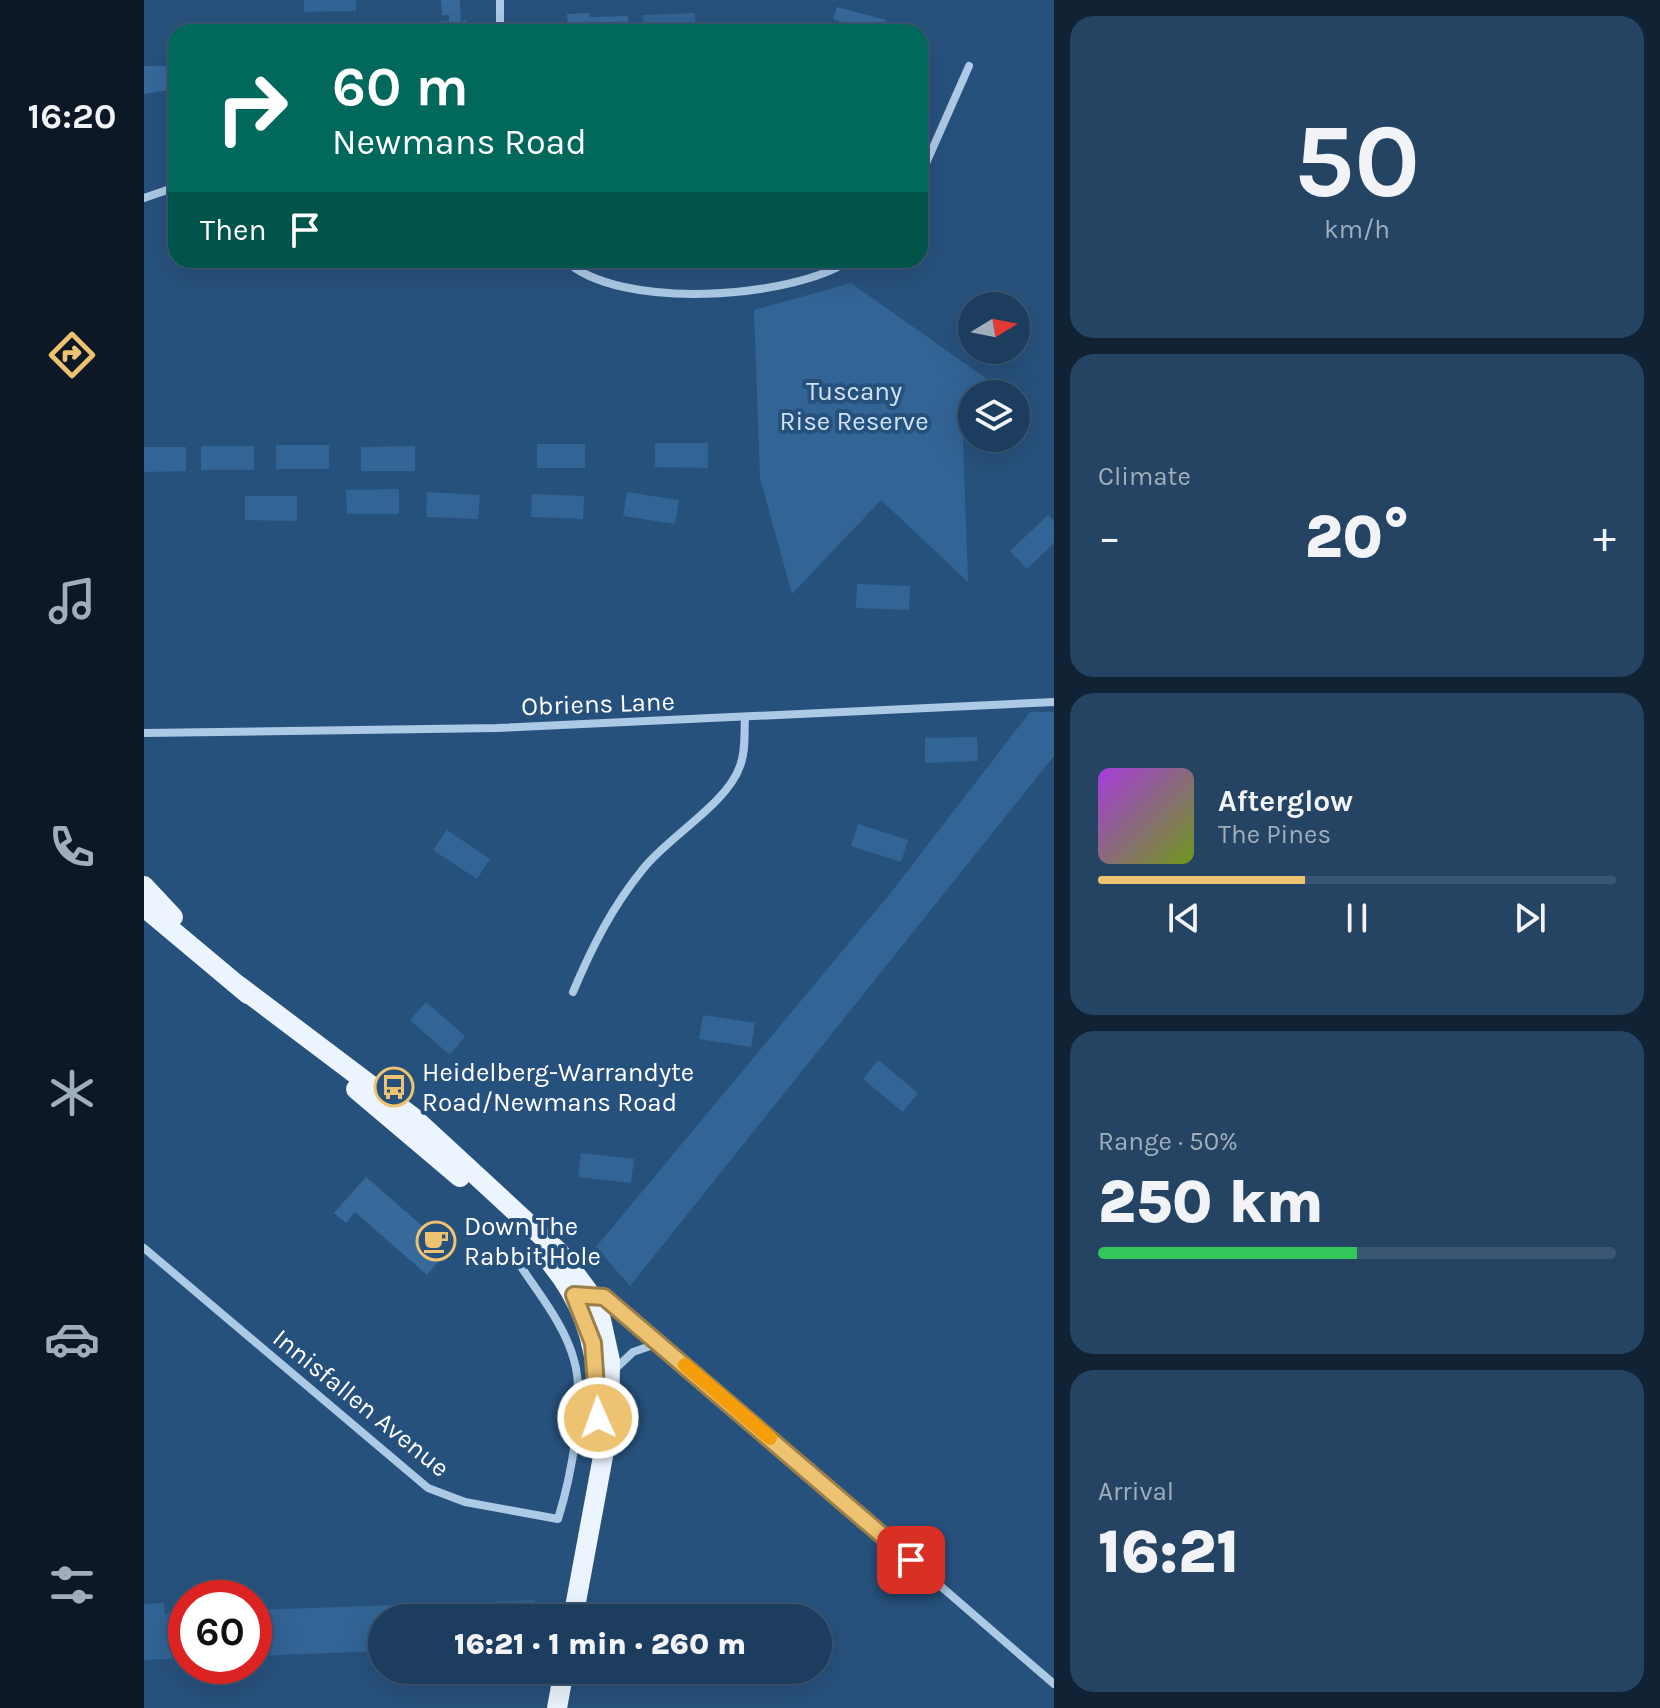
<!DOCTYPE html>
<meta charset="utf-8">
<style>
body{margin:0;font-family:Karla,sans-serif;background:#254464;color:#f1f3f6;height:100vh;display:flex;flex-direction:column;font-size:30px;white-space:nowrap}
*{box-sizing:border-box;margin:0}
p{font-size:26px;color:#a0aebc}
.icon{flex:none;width:44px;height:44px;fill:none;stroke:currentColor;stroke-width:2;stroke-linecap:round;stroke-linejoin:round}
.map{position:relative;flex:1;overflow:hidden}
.drawer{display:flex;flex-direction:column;gap:16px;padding:16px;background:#102234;width:606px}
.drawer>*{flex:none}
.hud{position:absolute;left:24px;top:24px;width:760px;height:244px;border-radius:24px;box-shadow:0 8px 32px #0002,0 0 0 2px #3b5673;background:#00695c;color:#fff;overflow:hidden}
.needle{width:52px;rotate:80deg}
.controls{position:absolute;left:814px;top:292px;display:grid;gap:16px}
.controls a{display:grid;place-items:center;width:72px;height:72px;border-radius:50%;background:#1d3d5e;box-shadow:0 8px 32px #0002,0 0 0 2px #3b5673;font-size:40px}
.speed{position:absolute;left:24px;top:1580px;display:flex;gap:16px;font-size:40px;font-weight:700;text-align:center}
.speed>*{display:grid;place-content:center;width:104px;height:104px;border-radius:50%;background:#1d3d5e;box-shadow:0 8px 32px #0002,0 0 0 2px #3b5673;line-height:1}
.speed .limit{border:12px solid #d22;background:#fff;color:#111}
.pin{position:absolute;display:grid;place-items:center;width:68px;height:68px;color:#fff;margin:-34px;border-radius:16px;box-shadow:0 4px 12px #0006}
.me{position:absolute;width:88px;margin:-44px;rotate:358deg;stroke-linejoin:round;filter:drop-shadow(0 0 6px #0008)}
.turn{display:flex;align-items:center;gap:28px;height:168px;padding:0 32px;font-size:36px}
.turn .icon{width:104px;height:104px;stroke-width:2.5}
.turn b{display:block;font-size:56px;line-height:68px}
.then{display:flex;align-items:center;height:76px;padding:0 32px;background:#0003;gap:16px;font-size:30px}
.big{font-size:60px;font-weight:800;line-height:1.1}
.drawer .tile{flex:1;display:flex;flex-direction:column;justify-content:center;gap:12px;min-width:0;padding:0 28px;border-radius:24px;background:#254464}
.drawer .dial{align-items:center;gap:0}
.dial b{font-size:104px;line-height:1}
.song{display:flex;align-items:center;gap:24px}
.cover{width:96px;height:96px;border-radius:12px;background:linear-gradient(135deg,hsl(280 70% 55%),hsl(80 70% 35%))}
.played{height:8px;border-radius:4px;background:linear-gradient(90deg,#edc372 40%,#3b5673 40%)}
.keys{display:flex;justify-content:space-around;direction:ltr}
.heat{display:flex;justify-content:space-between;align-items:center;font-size:44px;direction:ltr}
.charge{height:12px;border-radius:6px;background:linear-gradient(90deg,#34c759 50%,#3b5673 0)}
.trip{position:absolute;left:224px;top:1604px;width:464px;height:80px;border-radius:40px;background:#1d3d5e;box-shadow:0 8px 32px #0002,0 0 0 2px #3b5673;font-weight:800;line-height:80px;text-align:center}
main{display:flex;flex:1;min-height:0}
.tab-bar{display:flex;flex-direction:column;width:144px;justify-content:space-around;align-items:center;background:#0c1826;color:#a0aebc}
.tab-bar .icon{width:56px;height:56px}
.tab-bar .current{color:#edc372}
.tab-bar b{font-size:36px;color:#f1f3f6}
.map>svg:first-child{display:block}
.green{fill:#326495}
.building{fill:#37699a}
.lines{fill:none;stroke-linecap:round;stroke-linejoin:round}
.street{stroke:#acc9e5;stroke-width:8}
.primary{stroke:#ecf4fd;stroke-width:20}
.route-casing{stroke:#9a7f4a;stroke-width:20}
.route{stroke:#edc372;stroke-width:14}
.slow{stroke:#f59e0b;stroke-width:14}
.labels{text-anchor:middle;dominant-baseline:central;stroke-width:8;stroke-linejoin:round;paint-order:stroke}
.park-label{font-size:26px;fill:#cfe2f4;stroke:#27517d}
.street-label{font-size:26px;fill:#fff;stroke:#27517d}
.poi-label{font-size:26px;fill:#fff;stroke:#27517d;text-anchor:start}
</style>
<main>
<nav class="tab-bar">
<b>16:20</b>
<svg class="icon current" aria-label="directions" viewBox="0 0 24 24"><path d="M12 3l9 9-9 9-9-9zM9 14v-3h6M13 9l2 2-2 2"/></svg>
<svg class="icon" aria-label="music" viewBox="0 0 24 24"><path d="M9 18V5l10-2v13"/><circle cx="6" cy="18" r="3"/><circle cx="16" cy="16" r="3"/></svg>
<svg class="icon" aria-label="phone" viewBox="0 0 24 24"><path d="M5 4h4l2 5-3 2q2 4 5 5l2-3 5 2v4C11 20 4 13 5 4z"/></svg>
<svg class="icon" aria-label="climate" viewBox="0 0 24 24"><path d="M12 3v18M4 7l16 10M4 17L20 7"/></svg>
<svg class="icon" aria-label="car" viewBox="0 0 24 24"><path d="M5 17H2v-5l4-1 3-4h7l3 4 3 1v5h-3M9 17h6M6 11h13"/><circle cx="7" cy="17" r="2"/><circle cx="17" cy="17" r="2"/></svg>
<svg class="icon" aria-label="filters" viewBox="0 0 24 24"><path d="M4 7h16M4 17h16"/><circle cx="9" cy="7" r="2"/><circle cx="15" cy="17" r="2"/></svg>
</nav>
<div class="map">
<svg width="910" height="1708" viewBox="0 0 910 1708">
<rect width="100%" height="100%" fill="#27517d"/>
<g class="green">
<polygon points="160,0 212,0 212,11 160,12"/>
<polygon points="551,13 552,32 499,32 499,15"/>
<polygon points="707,283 847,382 836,394 828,394 828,403 818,413 824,582 737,500 648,594 616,478 610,310"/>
<polygon points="511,443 564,443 564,468 511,467"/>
<rect x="393" y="444" width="48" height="24"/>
<rect x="132" y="445" width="53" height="24"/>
<rect x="57" y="446" width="53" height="24"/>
<polygon points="271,446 271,471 217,471 217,447"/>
<polygon points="0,447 42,447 42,471 0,472"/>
<polygon points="255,489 255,514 203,514 202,490"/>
<polygon points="283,492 336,495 334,519 282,517"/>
<polygon points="483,492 535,500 531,524 479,516"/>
<polygon points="388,494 440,496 439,519 387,517"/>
<polygon points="101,496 153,496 153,521 101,520"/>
<polygon points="904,515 910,521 910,543 883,569 866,551"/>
<polygon points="713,584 766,586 765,610 712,608"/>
<polygon points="886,712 910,712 910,756 486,1286 452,1247 745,895"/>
<polygon points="833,737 834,761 781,763 781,738"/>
<polygon points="714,824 764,840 757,862 707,846"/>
<polygon points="303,830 346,859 333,879 289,850"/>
<polygon points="282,1002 321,1036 306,1055 266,1020"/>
<polygon points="559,1015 611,1023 607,1047 555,1039"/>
<polygon points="734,1060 774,1093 759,1112 719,1079"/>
<polygon points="437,1153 490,1159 487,1183 434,1177"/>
<polygon points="391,1600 387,1618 238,1618 238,1651 110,1656 110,1610"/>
<polygon points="20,1603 21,1614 42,1613 42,1658 0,1660 0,1604"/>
</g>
<g class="building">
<polygon points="297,0 316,0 317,21 322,20 323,32 285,32 285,22 305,21 305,15 298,15"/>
<polygon points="693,7 742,20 738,32 727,32 689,19"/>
<polygon points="446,13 446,17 484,16 485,32 424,32 423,14"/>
<polygon points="0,66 32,66 32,89 0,94"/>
<polygon points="222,1177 305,1249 283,1275 211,1212 202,1223 190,1213"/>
</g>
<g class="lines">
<g class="street">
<polyline points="356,0 356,32"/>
<polyline points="776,177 825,66"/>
<polyline points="0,198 32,187"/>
<path d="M421,260C474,311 648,299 706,260"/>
<polyline points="0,733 353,728 910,702"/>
<path d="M429,992C448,947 468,907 499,869C525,836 583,804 596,766C602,751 600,733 601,717"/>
<path d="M0,1248L284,1488L321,1502L414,1519C427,1477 442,1401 430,1360C421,1326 397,1297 378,1268"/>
<polyline points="451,1294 460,1297 515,1343 910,1684"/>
<polyline points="469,1371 489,1352 515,1343"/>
</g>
<g class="primary">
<polyline points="0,886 29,917"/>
<polyline points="0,907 104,994"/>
<polyline points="95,986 270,1118 415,1252 446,1294 457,1320 466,1361 465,1424 429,1618"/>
<polyline points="212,1089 316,1177"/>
<path d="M401,1256C437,1297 452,1340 454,1394"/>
<polyline points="413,1708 420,1670"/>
</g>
</g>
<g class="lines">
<defs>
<polyline id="route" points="454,1418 449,1343 430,1295 460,1297 767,1560"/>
</defs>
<use href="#route" class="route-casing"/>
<use href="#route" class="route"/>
<polyline class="slow" points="541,1365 626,1438"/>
</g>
<defs>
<symbol id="bus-ring" viewBox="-11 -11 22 22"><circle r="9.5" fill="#27517d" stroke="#edc372" stroke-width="1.5"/><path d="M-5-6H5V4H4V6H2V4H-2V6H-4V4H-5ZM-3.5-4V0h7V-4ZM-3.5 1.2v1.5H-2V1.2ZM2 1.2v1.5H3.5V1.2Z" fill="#edc372"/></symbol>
<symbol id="cafe-ring" viewBox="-11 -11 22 22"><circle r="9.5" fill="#27517d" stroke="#edc372" stroke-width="1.5"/><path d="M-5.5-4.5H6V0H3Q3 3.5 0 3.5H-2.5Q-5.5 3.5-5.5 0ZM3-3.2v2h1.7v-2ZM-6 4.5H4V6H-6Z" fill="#edc372"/></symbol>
</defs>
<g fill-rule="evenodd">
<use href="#bus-ring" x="228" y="1065" width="44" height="44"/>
<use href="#cafe-ring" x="270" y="1219" width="44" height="44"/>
</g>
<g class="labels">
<g class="park-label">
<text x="710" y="391">Tuscany<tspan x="710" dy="30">Rise Reserve</tspan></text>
</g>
<g class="street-label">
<text transform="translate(454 704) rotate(-2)">Obriens Lane</text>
<text transform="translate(217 1403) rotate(39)">Innisfallen Avenue</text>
</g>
<g class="poi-label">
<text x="278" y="1072">Heidelberg-Warrandyte<tspan x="278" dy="30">Road/Newmans Road</tspan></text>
<text x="320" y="1226">Down The<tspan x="320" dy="30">Rabbit Hole</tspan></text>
</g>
</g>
</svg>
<div class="controls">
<a><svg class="needle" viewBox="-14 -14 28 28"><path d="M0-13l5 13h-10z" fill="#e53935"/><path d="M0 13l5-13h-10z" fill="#a0aebc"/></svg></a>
<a><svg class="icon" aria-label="layers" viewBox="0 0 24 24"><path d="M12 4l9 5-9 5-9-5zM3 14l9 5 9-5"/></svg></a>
</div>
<div class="speed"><div class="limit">60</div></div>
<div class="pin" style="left:767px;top:1560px;background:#d93025"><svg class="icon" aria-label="arrive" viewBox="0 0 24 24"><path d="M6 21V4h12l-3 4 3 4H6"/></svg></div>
<svg class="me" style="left:454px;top:1418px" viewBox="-20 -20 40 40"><circle r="17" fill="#edc372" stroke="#fff" stroke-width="3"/><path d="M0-11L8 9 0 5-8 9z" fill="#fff"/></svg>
<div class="trip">16:21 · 1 min · 260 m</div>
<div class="hud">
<div class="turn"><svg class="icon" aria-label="right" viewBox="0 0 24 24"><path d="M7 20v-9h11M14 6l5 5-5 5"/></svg><div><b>60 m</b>Newmans Road</div></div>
<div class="then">Then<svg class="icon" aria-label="arrive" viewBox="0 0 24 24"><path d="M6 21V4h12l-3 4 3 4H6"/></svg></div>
</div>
</div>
<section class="drawer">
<div class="tile dial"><b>50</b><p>km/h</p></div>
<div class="tile"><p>Climate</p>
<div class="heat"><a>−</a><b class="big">20°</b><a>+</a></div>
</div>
<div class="tile">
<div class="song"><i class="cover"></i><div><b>Afterglow</b><p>The Pines</p></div></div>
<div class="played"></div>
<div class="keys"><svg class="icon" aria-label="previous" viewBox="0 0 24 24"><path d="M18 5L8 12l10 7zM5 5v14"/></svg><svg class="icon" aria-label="pause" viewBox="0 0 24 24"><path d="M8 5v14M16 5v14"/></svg><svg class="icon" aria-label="next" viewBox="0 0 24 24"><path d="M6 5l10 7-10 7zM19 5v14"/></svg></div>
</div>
<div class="tile"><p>Range · 50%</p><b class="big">250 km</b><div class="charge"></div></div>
<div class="tile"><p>Arrival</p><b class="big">16:21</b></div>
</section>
</main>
